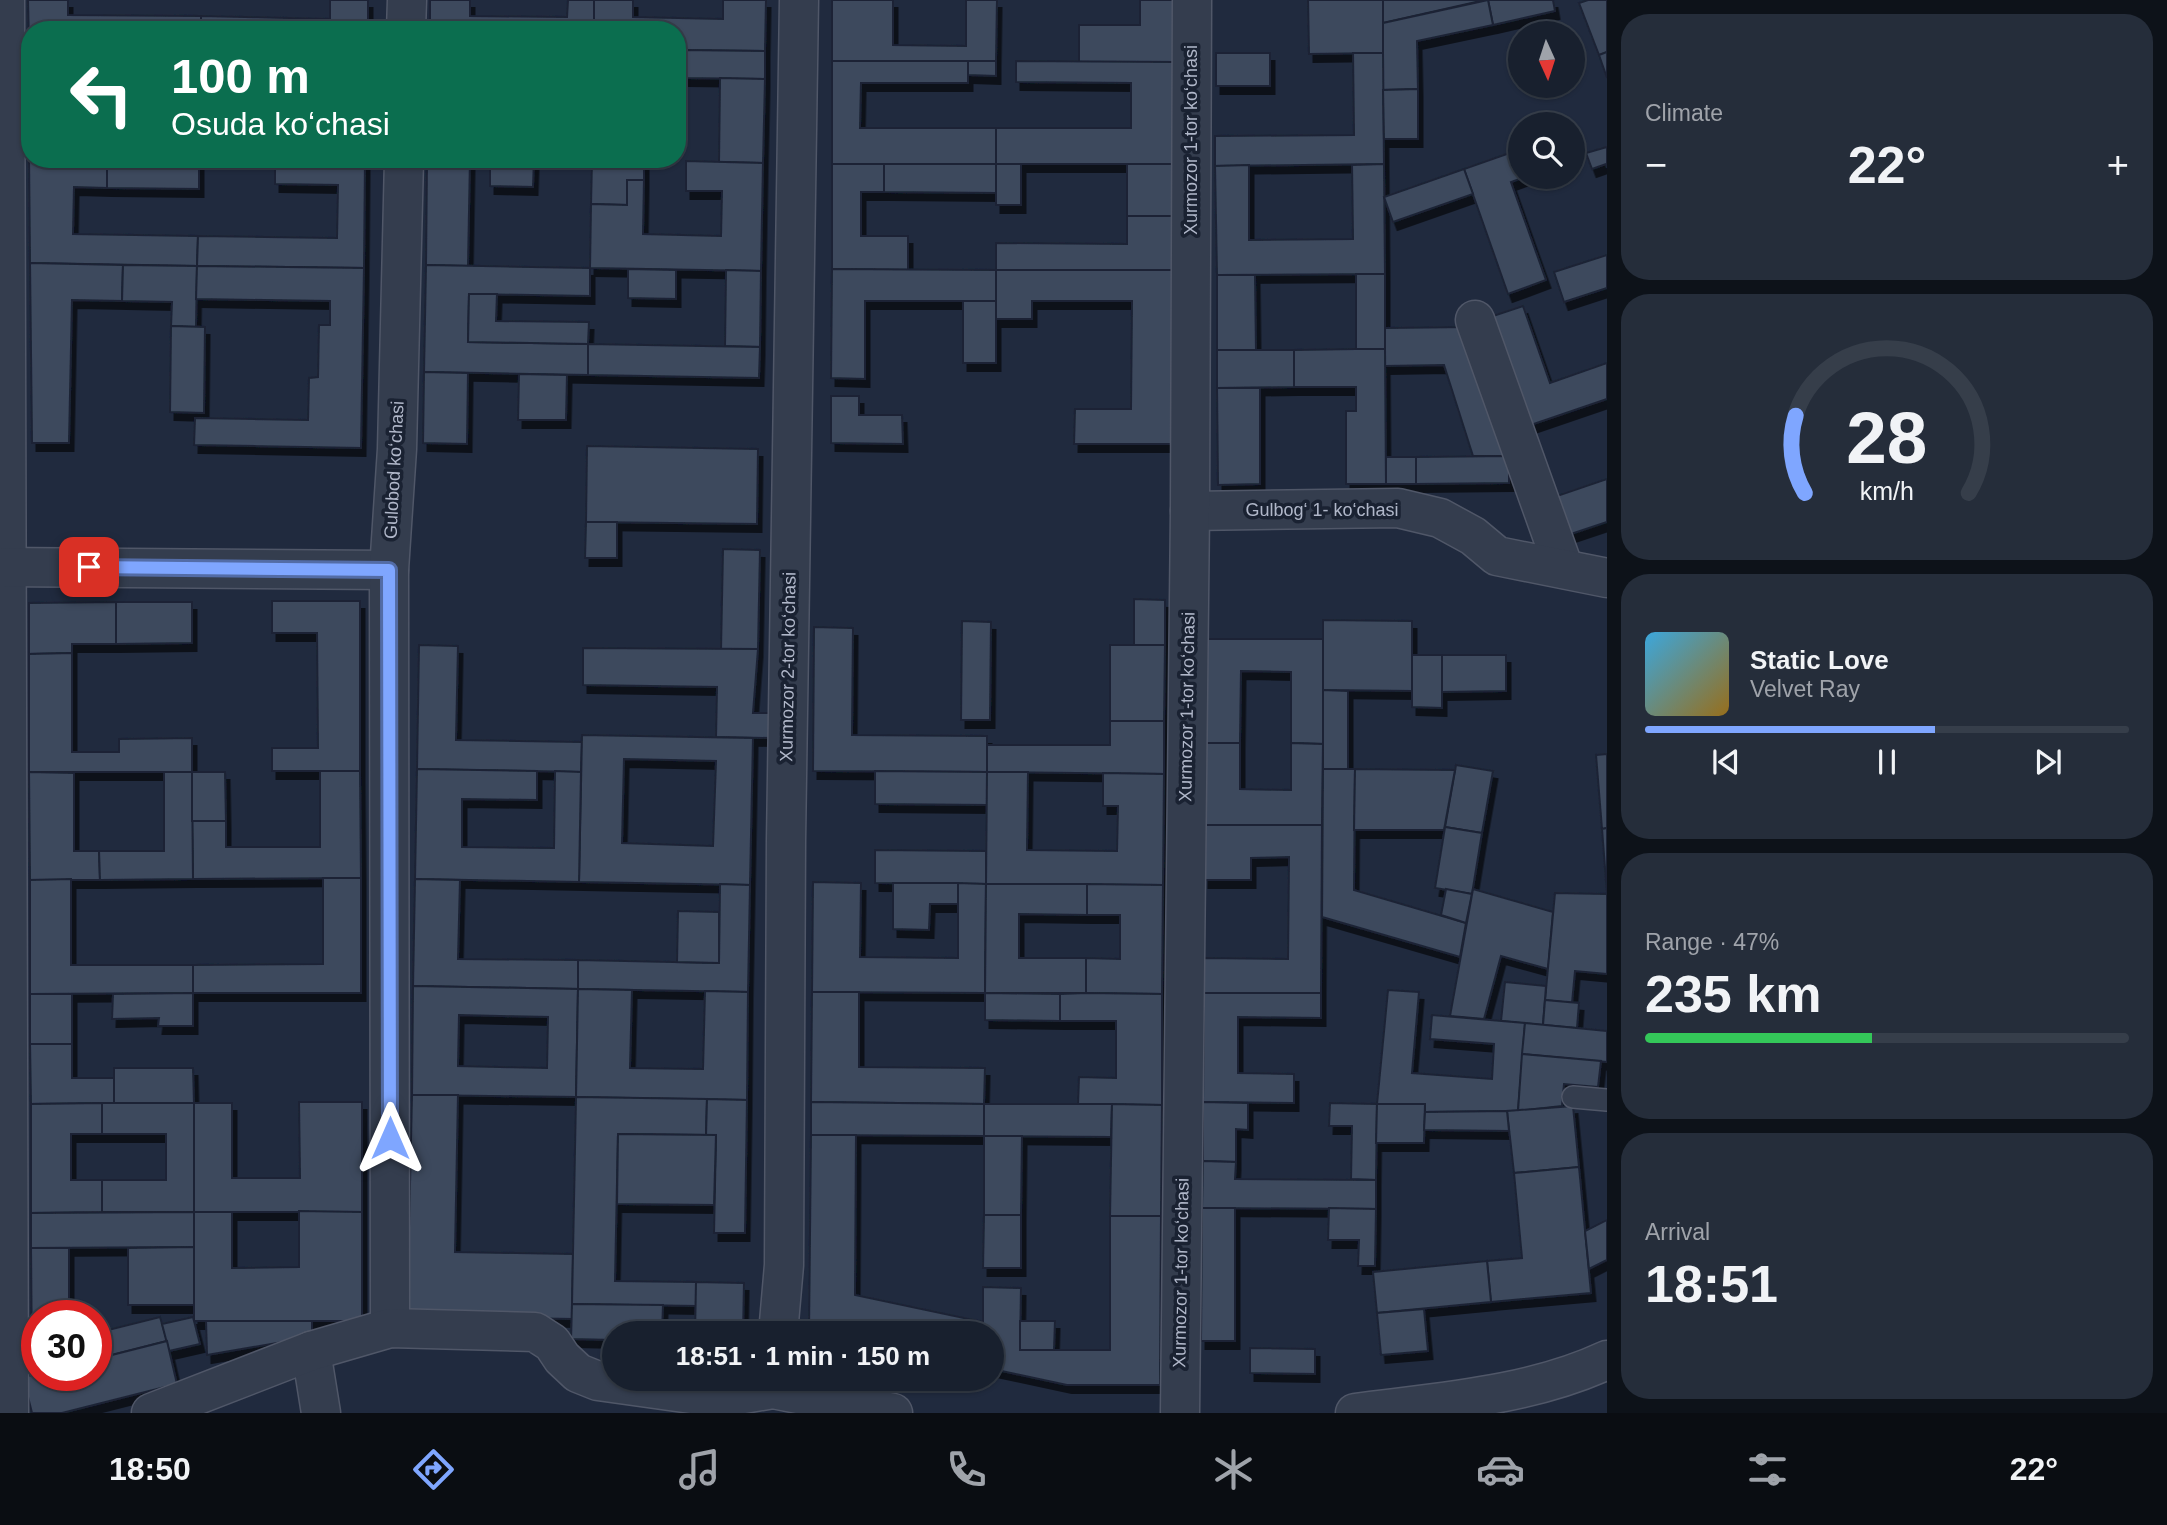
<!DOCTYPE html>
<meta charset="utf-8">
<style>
body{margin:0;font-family:Helvetica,sans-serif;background:#252d3a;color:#f1f3f6;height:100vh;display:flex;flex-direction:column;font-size:26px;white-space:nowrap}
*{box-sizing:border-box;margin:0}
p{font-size:23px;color:#9fa3aa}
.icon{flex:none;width:38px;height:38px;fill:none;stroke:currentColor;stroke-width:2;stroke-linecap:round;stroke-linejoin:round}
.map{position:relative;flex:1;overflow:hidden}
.drawer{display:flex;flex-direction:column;gap:14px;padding:14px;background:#0d1219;width:560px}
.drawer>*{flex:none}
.top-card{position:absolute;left:21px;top:21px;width:665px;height:147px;border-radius:28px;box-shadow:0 2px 5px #0004,0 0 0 2px #363e4a;background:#0b6e4f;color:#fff;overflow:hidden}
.needle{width:46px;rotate:177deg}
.buttons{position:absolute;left:1508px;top:21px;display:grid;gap:14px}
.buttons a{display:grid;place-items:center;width:77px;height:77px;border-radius:50%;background:#18202e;box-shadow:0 2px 5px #0004,0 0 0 2px #363e4a;font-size:35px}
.speed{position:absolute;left:21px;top:1300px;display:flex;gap:14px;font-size:35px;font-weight:700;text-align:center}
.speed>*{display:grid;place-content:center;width:91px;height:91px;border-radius:50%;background:#18202e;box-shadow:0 2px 5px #0004,0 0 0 2px #363e4a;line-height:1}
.speed .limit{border:10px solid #d22;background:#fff;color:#111}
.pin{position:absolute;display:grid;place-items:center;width:60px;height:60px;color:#fff;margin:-30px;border-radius:14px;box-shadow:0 4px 10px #0006}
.me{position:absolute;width:77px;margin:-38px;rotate:0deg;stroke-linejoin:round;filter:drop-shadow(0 0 5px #0008)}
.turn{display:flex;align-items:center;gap:24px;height:147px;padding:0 35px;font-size:32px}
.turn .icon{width:91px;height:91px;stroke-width:2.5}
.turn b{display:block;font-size:49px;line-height:60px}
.big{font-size:52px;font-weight:800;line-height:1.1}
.drawer .widget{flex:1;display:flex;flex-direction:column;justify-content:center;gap:10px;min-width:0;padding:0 24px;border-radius:28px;background:#252d3a}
.drawer .dial{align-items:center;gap:0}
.dial svg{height:182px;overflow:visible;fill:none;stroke:#363e4a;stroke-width:7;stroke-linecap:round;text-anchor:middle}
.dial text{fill:#f1f3f6;stroke:none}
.song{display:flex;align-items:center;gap:21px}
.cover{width:84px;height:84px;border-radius:10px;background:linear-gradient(135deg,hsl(200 70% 55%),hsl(40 70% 35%))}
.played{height:7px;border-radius:4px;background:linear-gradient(90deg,#7fa6ff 60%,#363e4a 60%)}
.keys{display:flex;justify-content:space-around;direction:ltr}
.heat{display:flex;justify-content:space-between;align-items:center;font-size:38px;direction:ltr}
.charge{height:10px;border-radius:5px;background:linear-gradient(90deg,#34c759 47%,#363e4a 0)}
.trip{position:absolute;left:602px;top:1321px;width:402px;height:70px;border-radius:35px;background:#18202e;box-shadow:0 2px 5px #0004,0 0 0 2px #363e4a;font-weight:800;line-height:70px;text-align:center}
.dock{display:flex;height:112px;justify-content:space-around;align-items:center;background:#0a0d12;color:#9fa3aa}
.dock .icon{width:49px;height:49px}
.dock .on{color:#7fa6ff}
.dock b{font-size:32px;color:#f1f3f6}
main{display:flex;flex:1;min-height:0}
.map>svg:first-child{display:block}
.building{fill:#3c485d;stroke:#1c2434;stroke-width:2;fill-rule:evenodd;filter:url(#shadow)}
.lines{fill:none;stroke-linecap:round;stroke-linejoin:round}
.lane-casing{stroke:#505768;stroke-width:24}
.street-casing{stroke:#505768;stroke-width:41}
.lane{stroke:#343d4e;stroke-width:21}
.street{stroke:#343d4e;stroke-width:38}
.route-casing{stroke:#536ca6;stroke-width:18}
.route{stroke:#7fa6ff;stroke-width:12}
.labels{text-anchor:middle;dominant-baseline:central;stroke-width:7;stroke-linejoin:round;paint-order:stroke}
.street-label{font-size:18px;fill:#b0b7c9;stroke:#1a2232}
</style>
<main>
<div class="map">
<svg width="1607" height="1413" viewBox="0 0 1607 1413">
<defs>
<filter id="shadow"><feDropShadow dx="4.5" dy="8" stdDeviation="0" flood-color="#0009"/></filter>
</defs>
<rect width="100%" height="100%" fill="#202a3e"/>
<g class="building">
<polygon points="28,0 68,0 68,15 201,16 201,30 30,30 29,47"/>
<polygon points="330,0 368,0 368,30 201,30 201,16 330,19"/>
<polygon points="430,0 470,0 470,16 567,17 568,0 594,0 594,30 430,30"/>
<polygon points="594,0 633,0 633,17 723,19 723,0 766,0 765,51 677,50 677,30 594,30"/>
<polygon points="832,0 893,0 893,45 966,46 966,0 997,0 996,61 832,61"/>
<polygon points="1140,0 1175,0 1175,62 1079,62 1079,25 1140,25"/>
<polygon points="1308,0 1383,0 1383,53 1309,54"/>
<polygon points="1383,0 1485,0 1383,23"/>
<polygon points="1488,0 1553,0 1555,11 1493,25"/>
<polygon points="1488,0 1493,25 1417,41 1418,89 1383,90 1383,23"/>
<polygon points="1588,0 1607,0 1607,52 1599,55 1579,3"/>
<rect x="29" y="47" width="1" height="110"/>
<rect x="677" y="50" width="4" height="28"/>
<polygon points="681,50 765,51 765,79 681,78"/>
<polygon points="1607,52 1607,78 1599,55"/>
<rect x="1216" y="53" width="54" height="33"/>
<polygon points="1353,53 1383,53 1384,164 1215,166 1215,136 1354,135"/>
<polygon points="832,61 968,61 968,83 861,83 860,128 996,128 996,164 832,164"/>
<polygon points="968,61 996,61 996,76 968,75"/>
<polygon points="1016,61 1175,62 1175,164 996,164 996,128 1131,128 1131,83 1016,82"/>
<polygon points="720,78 765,79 763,163 719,162"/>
<polygon points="1418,89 1418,139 1384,139 1383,90"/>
<polygon points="1607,147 1607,168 1606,164 1592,169 1586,153"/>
<polygon points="1521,149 1521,177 1525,177 1511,182 1546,280 1508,294 1464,169"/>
<polygon points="29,157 30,159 107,159 107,188 74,187 73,234 198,236 197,266 30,263"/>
<polygon points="107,159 199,160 199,189 107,188"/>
<polygon points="223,159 365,159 365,162"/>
<polygon points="427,159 470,159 468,266 426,265"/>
<polygon points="490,159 534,159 533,187 490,186"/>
<polygon points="275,160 365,162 364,268 197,266 198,236 337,238 338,185 275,184"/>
<polygon points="592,160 644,161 644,180 627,180 627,205 591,204"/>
<polygon points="686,161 763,163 761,271 590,268 591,204 627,205 627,180 644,180 643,234 721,236 722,191 686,191"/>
<polygon points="832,164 884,164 884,192 861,192 861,236 908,236 908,270 832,269"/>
<polygon points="884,164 996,164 996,193 884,192"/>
<rect x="996" y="164" width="25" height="41"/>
<polygon points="1127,164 1175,164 1174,216 1127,216"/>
<polygon points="1384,164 1385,274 1217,275 1215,166 1249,165 1249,240 1353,239 1352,165"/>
<polygon points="1464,169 1473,194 1393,222 1384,197"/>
<polygon points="1127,216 1174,216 1174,270 996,270 996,243 1127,244"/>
<polygon points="1607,255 1607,288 1564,302 1554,272"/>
<polygon points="30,263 123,265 122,301 72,300 69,443 32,443"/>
<polygon points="123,265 197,266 196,327 171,326 172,302 122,301"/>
<polygon points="426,265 590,268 590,296 469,294 468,342 588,344 588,375 424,372"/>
<polygon points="197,266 364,268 361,448 194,445 195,418 308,420 309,378 318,377 319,325 330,325 330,301 196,299"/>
<polygon points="628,269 676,270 676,299 628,298"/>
<polygon points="832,269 996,270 996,301 865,301 865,379 831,378"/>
<polygon points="726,270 761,271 760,347 725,346"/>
<polygon points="996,270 1174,270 1174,444 1074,444 1075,409 1131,409 1132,301 1032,301 1032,319 996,319"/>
<rect x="1356" y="274" width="29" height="75"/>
<polygon points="1217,275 1255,275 1256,350 1217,350"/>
<polygon points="469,294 497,294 496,321 589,322 588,344 468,342"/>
<rect x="963" y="301" width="33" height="62"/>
<polygon points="1523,306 1550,383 1607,363 1607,399 1525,427 1487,318"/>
<polygon points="171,326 205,327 204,413 170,412"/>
<polygon points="1468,327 1509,456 1473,456 1444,365 1385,366 1385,328"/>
<polygon points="588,344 760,347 759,378 588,375"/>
<polygon points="1356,349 1385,349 1386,484 1346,484 1346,411 1356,411 1356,387 1294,387 1294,350"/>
<polygon points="1217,350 1294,350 1294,387 1217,388"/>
<polygon points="424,372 468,373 467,444 423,443"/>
<polygon points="519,374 567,375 566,420 518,420"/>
<polygon points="1217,388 1260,388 1260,484 1218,485"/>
<polygon points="831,396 859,396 859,415 902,415 903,444 831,443"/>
<polygon points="587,446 758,449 757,524 586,522"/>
<polygon points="1509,456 1509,483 1416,484 1416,457"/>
<rect x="1386" y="457" width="30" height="27"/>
<polygon points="1607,479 1607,522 1565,536 1551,498"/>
<polygon points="586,522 617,522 617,558 585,558"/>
<polygon points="723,549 760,550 758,649 721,649"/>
<polygon points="1134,599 1165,600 1165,645 1134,645"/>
<polygon points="272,601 360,601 360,771 272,771 272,748 318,748 317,633 272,633"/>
<polygon points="116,602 116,644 72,644 72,653 29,654 29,603"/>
<polygon points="116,602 192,602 192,643 116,644"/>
<polygon points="1323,620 1412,621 1412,691 1323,690"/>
<polygon points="962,621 991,622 990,720 961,720"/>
<polygon points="814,627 853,628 852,735 987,736 987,772 813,771"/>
<polygon points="1206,639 1323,639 1323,744 1291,743 1291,672 1241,671 1240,743 1206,743"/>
<polygon points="419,645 458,646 456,740 582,742 581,772 417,769"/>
<polygon points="1110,645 1165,645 1164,721 1110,721"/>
<polygon points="583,648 758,649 753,713 770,713 770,738 716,737 717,687 583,685"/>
<polygon points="72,653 72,752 119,752 119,739 192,738 192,772 29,772 29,654"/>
<polygon points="1412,655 1442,655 1442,708 1412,707"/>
<polygon points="1442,655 1506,655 1506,691 1442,692"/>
<polygon points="1323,690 1348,691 1348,769 1323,769"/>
<polygon points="1110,721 1164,721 1164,774 987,772 987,745 1110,745"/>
<path d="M582,735L753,738L750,885L579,882ZM624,759L716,761L713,846L622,843Z"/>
<polygon points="1206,743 1240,743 1240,789 1291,790 1291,743 1323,744 1322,825 1205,825"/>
<polygon points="1607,754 1607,828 1602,829 1596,755"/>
<polygon points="1456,765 1493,771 1482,833 1445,827"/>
<polygon points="417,769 537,771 537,800 462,799 462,847 554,848 555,771 581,772 579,882 415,879"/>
<polygon points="1323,769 1355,769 1354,890 1466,923 1460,957 1322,917"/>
<polygon points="1355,769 1455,770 1444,830 1354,830"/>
<polygon points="320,771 360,771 361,878 193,879 192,821 226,821 226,847 320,847"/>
<polygon points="875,771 987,772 987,805 875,804"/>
<polygon points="29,772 74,773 74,851 99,851 100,880 30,880"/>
<polygon points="164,772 192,772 193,879 100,880 99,851 164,851"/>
<polygon points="192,772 225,772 226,821 192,821"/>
<polygon points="987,772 1028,772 1027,850 1117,851 1118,806 1103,806 1103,773 1164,774 1163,885 986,884"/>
<polygon points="1205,825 1322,825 1321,993 1204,993 1204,958 1288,959 1289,857 1251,858 1251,880 1204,880"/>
<polygon points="1445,827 1482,833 1472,894 1435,888"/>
<polygon points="1607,828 1607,894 1602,829"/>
<polygon points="875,850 986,851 986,884 875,883"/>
<polygon points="323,878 361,878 361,993 193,993 193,965 323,964"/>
<polygon points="71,879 71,965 193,965 193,993 30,994 30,880"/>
<polygon points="415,879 460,880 458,959 578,960 578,989 413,986"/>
<polygon points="813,882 861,883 860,957 958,958 958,883 986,884 985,993 812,992"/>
<polygon points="893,883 958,883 958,904 930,904 929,930 893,929"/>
<polygon points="720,884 750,885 748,992 578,989 578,960 719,963"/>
<polygon points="986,884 1087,884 1087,915 1019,914 1019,958 1086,958 1086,993 985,993"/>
<polygon points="1087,884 1163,885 1162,994 1086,993 1086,958 1120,959 1120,915 1087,915"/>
<polygon points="1446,889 1472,894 1466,923 1441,915"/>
<polygon points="1473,889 1553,912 1548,969 1501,956 1484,1019 1450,1016"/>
<polygon points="1555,893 1607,894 1607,974 1575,971 1572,1003 1545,1000"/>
<polygon points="678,911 719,912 719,963 677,962"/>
<polygon points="1505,982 1546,986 1543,1025 1501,1021"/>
<path d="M413,986L578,989L576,1097L412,1095ZM459,1015L548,1017L547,1068L458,1066Z"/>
<polygon points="578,989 632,990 630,1068 703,1069 705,991 748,992 747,1100 576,1097"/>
<polygon points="1388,990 1419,992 1412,1073 1492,1079 1494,1044 1430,1039 1432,1015 1525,1023 1518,1111 1425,1112 1425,1104 1377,1104"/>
<polygon points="812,992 859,992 859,1067 985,1068 984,1104 811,1102"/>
<polygon points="193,993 193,1026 158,1026 159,1018 112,1019 113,994"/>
<polygon points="985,993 1060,994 1060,1021 985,1020"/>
<polygon points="1086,993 1162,994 1162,1105 1078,1104 1079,1077 1116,1078 1116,1021 1060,1021 1060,994"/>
<polygon points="1204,993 1321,993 1321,1018 1238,1017 1238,1073 1294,1074 1294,1103 1203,1102"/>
<rect x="30" y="994" width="42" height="50"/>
<polygon points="1545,1000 1579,1003 1577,1028 1543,1025"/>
<polygon points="1525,1023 1607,1031 1607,1062 1522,1054"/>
<polygon points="30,1044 72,1044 72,1078 114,1078 114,1103 31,1104"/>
<polygon points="1522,1054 1601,1061 1598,1087 1564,1084 1562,1106 1518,1111"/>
<polygon points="114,1068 193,1068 194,1103 114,1103"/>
<polygon points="412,1095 458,1095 455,1252 573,1254 572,1319 407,1316"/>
<polygon points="576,1097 707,1099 706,1135 618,1134 615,1281 696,1282 696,1306 572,1304"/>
<polygon points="707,1099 747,1100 745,1233 714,1233 716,1135 706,1135"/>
<polygon points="299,1102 362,1102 362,1212 194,1212 194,1103 232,1103 232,1178 300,1178"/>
<polygon points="811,1102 984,1104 984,1136 811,1135"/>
<polygon points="1203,1102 1248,1103 1248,1130 1236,1129 1236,1162 1203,1161"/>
<polygon points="102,1103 102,1134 71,1134 71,1180 102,1180 102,1212 31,1213 31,1104"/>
<polygon points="102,1103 194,1103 194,1212 102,1212 102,1180 166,1180 166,1134 102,1134"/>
<polygon points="1330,1103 1377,1104 1376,1180 1351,1179 1352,1126 1329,1126"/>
<polygon points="984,1104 1112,1104 1111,1137 984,1136"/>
<polygon points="1112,1104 1162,1105 1161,1216 1110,1216"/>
<polygon points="1377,1104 1425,1104 1424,1143 1376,1143"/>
<polygon points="1573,1106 1579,1167 1514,1173 1507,1111"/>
<polygon points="1507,1111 1509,1131 1424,1130 1425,1112"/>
<polygon points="618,1134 716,1135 714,1205 617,1204"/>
<polygon points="811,1135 856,1135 855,1295 983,1322 983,1334 823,1334 809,1331"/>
<polygon points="984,1136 1022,1136 1021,1215 984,1215"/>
<polygon points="1203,1161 1236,1162 1235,1179 1376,1180 1376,1209 1202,1208"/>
<polygon points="1579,1167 1591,1293 1491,1302 1487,1261 1522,1258 1514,1173"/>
<polygon points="1202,1208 1235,1208 1235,1341 1201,1341"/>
<polygon points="1329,1208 1376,1209 1375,1266 1358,1266 1359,1240 1328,1240"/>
<polygon points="299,1211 362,1212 362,1321 194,1321 194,1212 232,1212 232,1268 299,1267"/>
<polygon points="194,1212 194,1247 31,1248 31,1213"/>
<polygon points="984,1215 1021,1215 1021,1268 983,1268"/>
<polygon points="1110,1216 1161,1216 1160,1385 1067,1385 992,1369 992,1334 983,1334 983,1287 1021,1288 1020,1350 1110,1350"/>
<polygon points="1607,1220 1607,1260 1589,1269 1585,1231"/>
<polygon points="194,1247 194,1305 128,1305 128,1248"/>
<polygon points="31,1248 69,1248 69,1316 37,1316 37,1374 32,1375"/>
<polygon points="1487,1261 1491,1302 1377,1313 1373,1272"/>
<polygon points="696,1282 744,1283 743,1334 695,1334"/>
<polygon points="572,1304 663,1305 662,1334 614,1334 614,1340 571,1339"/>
<polygon points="1424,1309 1428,1351 1381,1355 1377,1313"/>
<polygon points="160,1317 167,1341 96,1359 96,1333"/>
<polygon points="193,1317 200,1344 169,1351 162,1324"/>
<polygon points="206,1321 312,1321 312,1337 207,1355"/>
<polygon points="1020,1321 1055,1321 1054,1350 1020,1350"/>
<polygon points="167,1341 177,1384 62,1413 32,1413 23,1377 37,1374 96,1376 96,1359"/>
<polygon points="1250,1348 1315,1349 1315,1374 1250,1373"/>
</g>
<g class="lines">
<defs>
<polyline id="lane" points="1573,1097 1607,1100"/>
<g id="street">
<polyline points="5,0 9,1413"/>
<polyline points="406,30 407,0"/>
<polyline points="1475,320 1564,569"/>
<polyline points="1190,511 1398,508 1440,518 1473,536 1497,556 1607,578"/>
<polyline points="0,567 389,570"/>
<polyline points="390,1328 389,570 397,449 404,159"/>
<polyline points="778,1334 784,1265 786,841 799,0"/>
<polyline points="311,1351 321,1413"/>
<polyline points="151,1413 311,1351 390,1328 535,1332 552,1343 562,1358 578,1373 598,1381 706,1396 726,1397 773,1389 893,1413"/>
<polyline points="1180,1413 1190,511 1192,0"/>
<path d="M1355,1413C1439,1402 1530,1396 1607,1360"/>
</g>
</defs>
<use href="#lane" class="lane-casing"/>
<use href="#street" class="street-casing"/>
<use href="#lane" class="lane"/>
<use href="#street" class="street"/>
</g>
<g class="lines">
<defs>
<polyline id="route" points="89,567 389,570 390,1138"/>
</defs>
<use href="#route" class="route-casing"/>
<use href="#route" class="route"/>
</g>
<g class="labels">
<g class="street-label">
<text transform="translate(1191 140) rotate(-90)">Xurmozor 1-tor koʻchasi</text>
<text transform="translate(394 470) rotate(-87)">Gulobod koʻchasi</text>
<text x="1322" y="510">Gulbogʻ 1- koʻchasi</text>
<text transform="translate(788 667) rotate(-89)">Xurmozor 2-tor koʻchasi</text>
<text transform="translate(1187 707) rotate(-89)">Xurmozor 1-tor koʻchasi</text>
<text transform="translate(1181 1273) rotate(-89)">Xurmozor 1-tor koʻchasi</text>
</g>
</g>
</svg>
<div class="buttons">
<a><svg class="needle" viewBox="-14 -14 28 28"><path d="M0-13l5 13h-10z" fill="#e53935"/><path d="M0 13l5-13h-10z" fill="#9fa3aa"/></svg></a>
<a><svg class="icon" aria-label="search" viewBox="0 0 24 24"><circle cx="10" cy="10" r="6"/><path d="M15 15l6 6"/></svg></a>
</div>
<div class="speed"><div class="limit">30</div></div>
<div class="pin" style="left:89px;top:567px;background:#d93025"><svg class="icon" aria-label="arrive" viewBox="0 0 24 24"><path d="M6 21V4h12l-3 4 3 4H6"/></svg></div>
<svg class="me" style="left:390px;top:1138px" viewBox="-20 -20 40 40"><path d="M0-17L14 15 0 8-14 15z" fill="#7fa6ff" stroke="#fff" stroke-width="4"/></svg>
<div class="trip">18:51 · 1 min · 150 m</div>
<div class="top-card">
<div class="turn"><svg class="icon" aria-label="left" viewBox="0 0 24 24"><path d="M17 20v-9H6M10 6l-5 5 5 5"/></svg><div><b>100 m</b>Osuda koʻchasi</div></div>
</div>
</div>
<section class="drawer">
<div class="widget"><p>Climate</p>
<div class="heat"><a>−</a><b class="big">22°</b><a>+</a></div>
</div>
<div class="widget dial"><svg viewBox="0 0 100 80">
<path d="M14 69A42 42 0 1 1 86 69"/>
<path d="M14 69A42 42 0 0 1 10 35" stroke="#7fa6ff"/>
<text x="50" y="56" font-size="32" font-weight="700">28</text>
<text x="50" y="72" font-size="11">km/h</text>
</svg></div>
<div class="widget">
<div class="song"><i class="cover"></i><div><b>Static Love</b><p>Velvet Ray</p></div></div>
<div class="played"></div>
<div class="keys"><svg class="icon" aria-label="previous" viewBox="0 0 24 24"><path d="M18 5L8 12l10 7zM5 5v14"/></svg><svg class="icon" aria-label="pause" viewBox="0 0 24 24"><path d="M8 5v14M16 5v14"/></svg><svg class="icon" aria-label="next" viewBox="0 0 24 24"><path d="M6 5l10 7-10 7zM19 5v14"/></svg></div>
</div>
<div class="widget"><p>Range · 47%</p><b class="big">235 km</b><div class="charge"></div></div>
<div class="widget"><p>Arrival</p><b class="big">18:51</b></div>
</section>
</main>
<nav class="dock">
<b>18:50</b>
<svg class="icon on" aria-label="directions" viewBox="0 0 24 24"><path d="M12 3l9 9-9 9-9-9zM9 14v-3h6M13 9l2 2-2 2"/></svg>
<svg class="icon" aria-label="music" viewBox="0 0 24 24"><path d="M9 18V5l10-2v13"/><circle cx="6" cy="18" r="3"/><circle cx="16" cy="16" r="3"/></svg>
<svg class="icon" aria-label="phone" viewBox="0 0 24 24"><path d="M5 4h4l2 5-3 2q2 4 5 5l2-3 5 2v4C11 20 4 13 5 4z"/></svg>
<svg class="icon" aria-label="climate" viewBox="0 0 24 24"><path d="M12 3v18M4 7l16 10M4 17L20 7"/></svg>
<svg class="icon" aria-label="car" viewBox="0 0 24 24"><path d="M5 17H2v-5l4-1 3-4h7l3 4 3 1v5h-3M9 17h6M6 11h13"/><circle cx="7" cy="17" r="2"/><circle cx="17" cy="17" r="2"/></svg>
<svg class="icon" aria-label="filters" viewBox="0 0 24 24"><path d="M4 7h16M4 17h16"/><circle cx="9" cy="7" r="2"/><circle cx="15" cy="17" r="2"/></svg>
<b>22°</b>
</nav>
